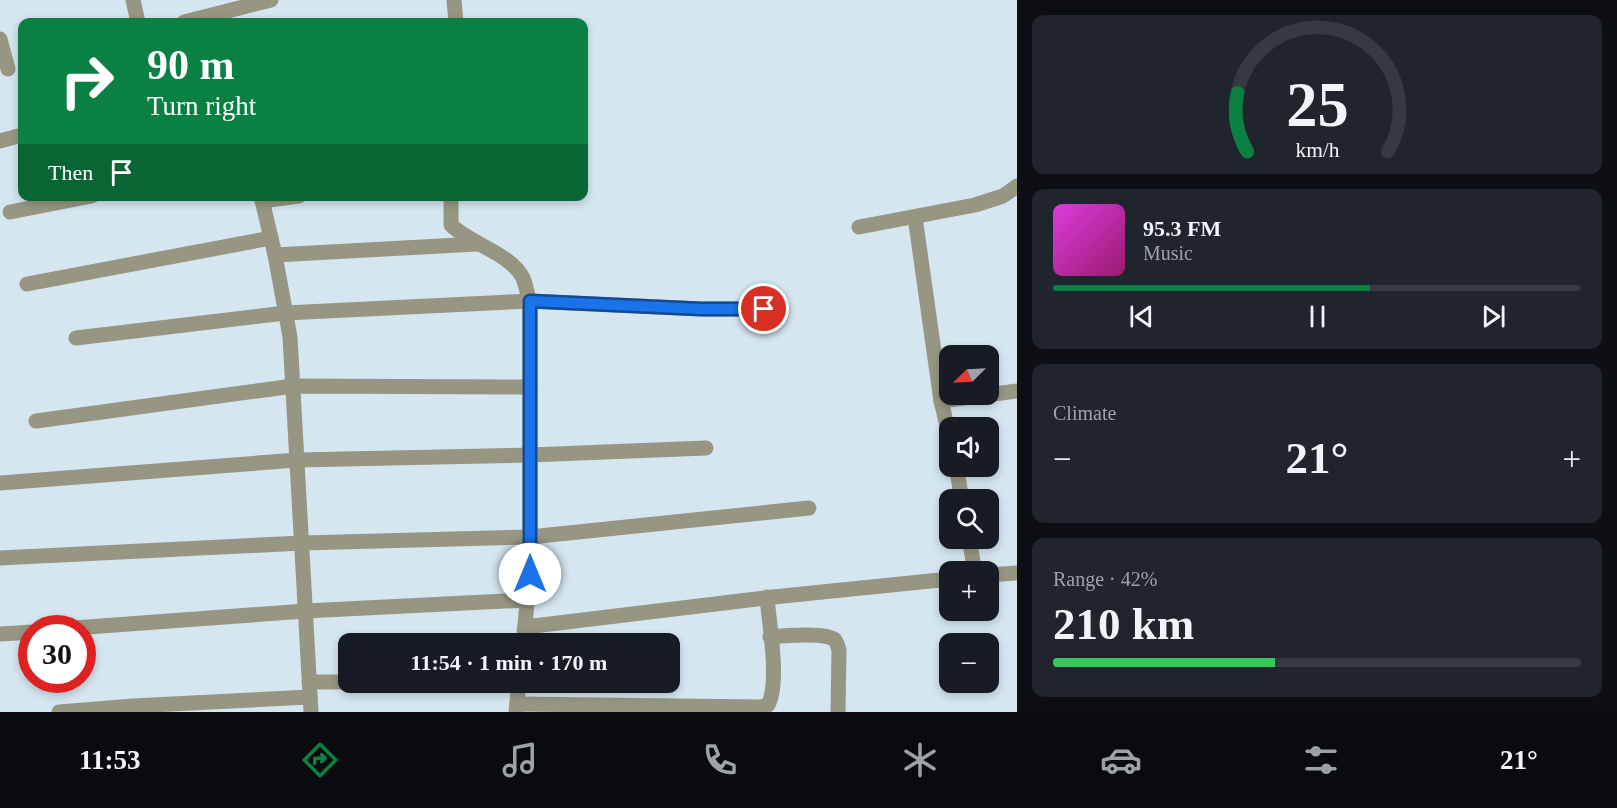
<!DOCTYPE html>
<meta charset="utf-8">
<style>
body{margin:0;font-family:Georgia,serif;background:#20242c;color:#f1f3f6;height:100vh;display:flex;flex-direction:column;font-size:22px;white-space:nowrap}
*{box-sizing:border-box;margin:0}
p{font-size:20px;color:#9ea1a6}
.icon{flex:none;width:33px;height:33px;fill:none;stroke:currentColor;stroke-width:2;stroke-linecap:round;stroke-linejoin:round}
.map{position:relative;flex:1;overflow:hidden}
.panel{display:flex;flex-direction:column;gap:15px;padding:15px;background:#0d0f14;width:600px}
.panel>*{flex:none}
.guide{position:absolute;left:18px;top:18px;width:570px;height:183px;border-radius:12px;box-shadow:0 3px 9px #0003;background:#0b8043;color:#fff;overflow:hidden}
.needle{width:39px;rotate:246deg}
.controls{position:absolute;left:939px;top:345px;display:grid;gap:12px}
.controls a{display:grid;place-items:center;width:60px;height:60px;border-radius:12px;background:#171b24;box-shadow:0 3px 9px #0003;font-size:30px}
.speed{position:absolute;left:18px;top:615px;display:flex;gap:12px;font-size:30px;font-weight:700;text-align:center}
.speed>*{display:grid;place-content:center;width:78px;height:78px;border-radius:50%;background:#171b24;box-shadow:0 3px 9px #0003;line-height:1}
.speed .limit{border:9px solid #d22;background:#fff;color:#111}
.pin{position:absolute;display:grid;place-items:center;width:51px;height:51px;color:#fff;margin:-26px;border:3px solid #fff;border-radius:50%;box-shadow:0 2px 6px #0007}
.me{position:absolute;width:66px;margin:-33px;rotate:0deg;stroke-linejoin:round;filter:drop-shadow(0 0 4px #0008)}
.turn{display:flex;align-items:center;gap:21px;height:126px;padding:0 30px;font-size:27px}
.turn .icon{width:78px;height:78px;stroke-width:2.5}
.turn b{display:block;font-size:42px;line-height:51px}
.then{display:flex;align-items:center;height:57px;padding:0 30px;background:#0003;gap:12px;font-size:22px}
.big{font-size:45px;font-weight:700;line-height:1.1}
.panel .tile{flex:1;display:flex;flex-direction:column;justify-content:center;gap:9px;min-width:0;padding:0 21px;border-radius:12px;background:#20242c}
.panel .dial{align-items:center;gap:0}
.dial svg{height:156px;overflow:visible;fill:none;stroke:#363941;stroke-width:7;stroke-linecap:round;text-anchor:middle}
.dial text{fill:#f1f3f6;stroke:none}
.song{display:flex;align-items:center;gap:18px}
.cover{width:72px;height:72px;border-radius:9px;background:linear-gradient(135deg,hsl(300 70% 55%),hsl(320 70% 35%))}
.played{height:6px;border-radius:3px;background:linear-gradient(90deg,#0b8043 60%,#363941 60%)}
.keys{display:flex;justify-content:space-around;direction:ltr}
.heat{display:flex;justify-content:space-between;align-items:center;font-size:33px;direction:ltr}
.charge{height:9px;border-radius:4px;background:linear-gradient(90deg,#34c759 42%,#363941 0)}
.trip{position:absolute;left:338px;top:633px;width:342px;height:60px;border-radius:12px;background:#171b24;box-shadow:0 3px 9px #0003;font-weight:700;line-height:60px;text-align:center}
.tabs{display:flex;height:96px;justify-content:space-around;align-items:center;background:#090b0e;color:#9ea1a6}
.tabs .icon{width:42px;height:42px}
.tabs .selected{color:#0b8043}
.tabs b{font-size:27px;color:#f1f3f6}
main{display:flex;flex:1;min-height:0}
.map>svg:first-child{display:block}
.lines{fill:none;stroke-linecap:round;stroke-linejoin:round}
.minor{stroke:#969683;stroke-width:15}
.route-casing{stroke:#114b97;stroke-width:15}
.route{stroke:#1a73e8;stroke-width:10}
</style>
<main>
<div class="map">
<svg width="1017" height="712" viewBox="0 0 1017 712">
<rect width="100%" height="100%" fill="#d5e6f1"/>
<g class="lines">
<g class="minor">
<polyline points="133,0 138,22"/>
<polyline points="454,0 456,22"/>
<polyline points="184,22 271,0"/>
<polyline points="0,39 8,69"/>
<polyline points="0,141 22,135"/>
<polyline points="261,196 275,255 290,337 311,712"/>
<path d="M451,196V225C472,245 510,253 523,278C526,285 527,294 530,301V574L523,644"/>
<polyline points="262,201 299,196"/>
<polyline points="10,212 92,196"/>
<polyline points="915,217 941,401 950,438"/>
<polyline points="859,227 975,205 1003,196 1017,186"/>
<polyline points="275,255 477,244"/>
<polyline points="27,284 271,238"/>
<polyline points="76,338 285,313 530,301 701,309 764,309"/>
<polyline points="941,401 1017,391"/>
<polyline points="36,421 293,386 530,387"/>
<polyline points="956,466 962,500"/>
<polyline points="0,483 297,460 530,455 706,448"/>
<polyline points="969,538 975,572"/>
<polyline points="0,558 302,543 530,537 809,508"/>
<polyline points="988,575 1017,573"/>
<polyline points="525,627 773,597 950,579"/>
<polyline points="74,628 305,611 527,600"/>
<polyline points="0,634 32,632"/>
<path d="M770,637C782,636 828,632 835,640C837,643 838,646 839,650L838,712"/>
<polyline points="309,682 348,682"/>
<path d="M517,704L761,707L768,705C780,682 769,624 767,597"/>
<polyline points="59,712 133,706 310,697"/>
<polyline points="516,712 519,682"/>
</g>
</g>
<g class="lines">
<defs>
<polyline id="route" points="530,574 530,301 701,309 764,309"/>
</defs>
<use href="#route" class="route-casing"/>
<use href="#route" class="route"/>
</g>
</svg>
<div class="controls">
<a><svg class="needle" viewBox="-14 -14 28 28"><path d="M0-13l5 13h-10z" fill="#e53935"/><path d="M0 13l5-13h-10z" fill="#9ea1a6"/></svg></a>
<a><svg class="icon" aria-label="sound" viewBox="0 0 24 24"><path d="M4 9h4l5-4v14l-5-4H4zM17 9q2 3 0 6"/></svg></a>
<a><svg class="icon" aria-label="search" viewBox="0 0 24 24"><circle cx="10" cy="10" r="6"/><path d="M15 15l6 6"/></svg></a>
<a>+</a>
<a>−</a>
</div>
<div class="speed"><div class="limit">30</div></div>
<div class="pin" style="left:764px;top:309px;background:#d93025"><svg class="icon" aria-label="arrive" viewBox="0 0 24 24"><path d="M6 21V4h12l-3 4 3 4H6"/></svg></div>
<svg class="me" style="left:530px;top:574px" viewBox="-20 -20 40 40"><circle r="19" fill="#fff"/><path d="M0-13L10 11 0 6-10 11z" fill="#1a73e8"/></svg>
<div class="trip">11:54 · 1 min · 170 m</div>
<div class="guide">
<div class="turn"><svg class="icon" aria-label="right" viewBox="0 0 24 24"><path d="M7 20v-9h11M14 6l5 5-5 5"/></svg><div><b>90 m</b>Turn right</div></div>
<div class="then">Then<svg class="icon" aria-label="arrive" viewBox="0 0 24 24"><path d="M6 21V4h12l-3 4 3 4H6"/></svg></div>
</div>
</div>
<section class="panel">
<div class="tile dial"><svg viewBox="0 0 100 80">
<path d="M14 69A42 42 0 1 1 86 69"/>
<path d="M14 69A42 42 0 0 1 9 39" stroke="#0b8043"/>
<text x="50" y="56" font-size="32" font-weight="700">25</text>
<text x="50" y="72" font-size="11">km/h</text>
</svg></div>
<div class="tile">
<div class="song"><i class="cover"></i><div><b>95.3 FM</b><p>Music</p></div></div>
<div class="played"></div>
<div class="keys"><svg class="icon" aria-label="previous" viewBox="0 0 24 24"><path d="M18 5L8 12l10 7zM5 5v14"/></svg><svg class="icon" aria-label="pause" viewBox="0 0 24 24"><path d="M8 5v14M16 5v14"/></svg><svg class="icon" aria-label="next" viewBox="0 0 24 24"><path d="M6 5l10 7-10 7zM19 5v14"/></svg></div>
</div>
<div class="tile"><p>Climate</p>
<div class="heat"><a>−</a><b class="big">21°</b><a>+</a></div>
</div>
<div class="tile"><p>Range · 42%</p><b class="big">210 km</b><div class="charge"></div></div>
</section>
</main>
<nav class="tabs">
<b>11:53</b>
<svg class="icon selected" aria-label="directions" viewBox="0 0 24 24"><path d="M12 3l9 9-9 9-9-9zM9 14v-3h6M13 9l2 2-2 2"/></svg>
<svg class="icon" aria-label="music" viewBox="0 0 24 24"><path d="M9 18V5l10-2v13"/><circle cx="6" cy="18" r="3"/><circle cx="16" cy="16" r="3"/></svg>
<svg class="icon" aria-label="phone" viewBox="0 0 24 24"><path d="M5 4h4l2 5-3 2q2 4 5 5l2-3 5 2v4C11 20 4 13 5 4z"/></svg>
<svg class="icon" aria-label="climate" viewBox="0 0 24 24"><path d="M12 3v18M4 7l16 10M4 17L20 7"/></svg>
<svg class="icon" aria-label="car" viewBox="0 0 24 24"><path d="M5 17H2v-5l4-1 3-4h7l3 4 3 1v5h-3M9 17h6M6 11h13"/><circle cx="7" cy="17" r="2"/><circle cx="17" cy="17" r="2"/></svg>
<svg class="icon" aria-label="filters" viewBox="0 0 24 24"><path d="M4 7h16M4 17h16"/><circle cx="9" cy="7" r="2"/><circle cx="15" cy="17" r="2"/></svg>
<b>21°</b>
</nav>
